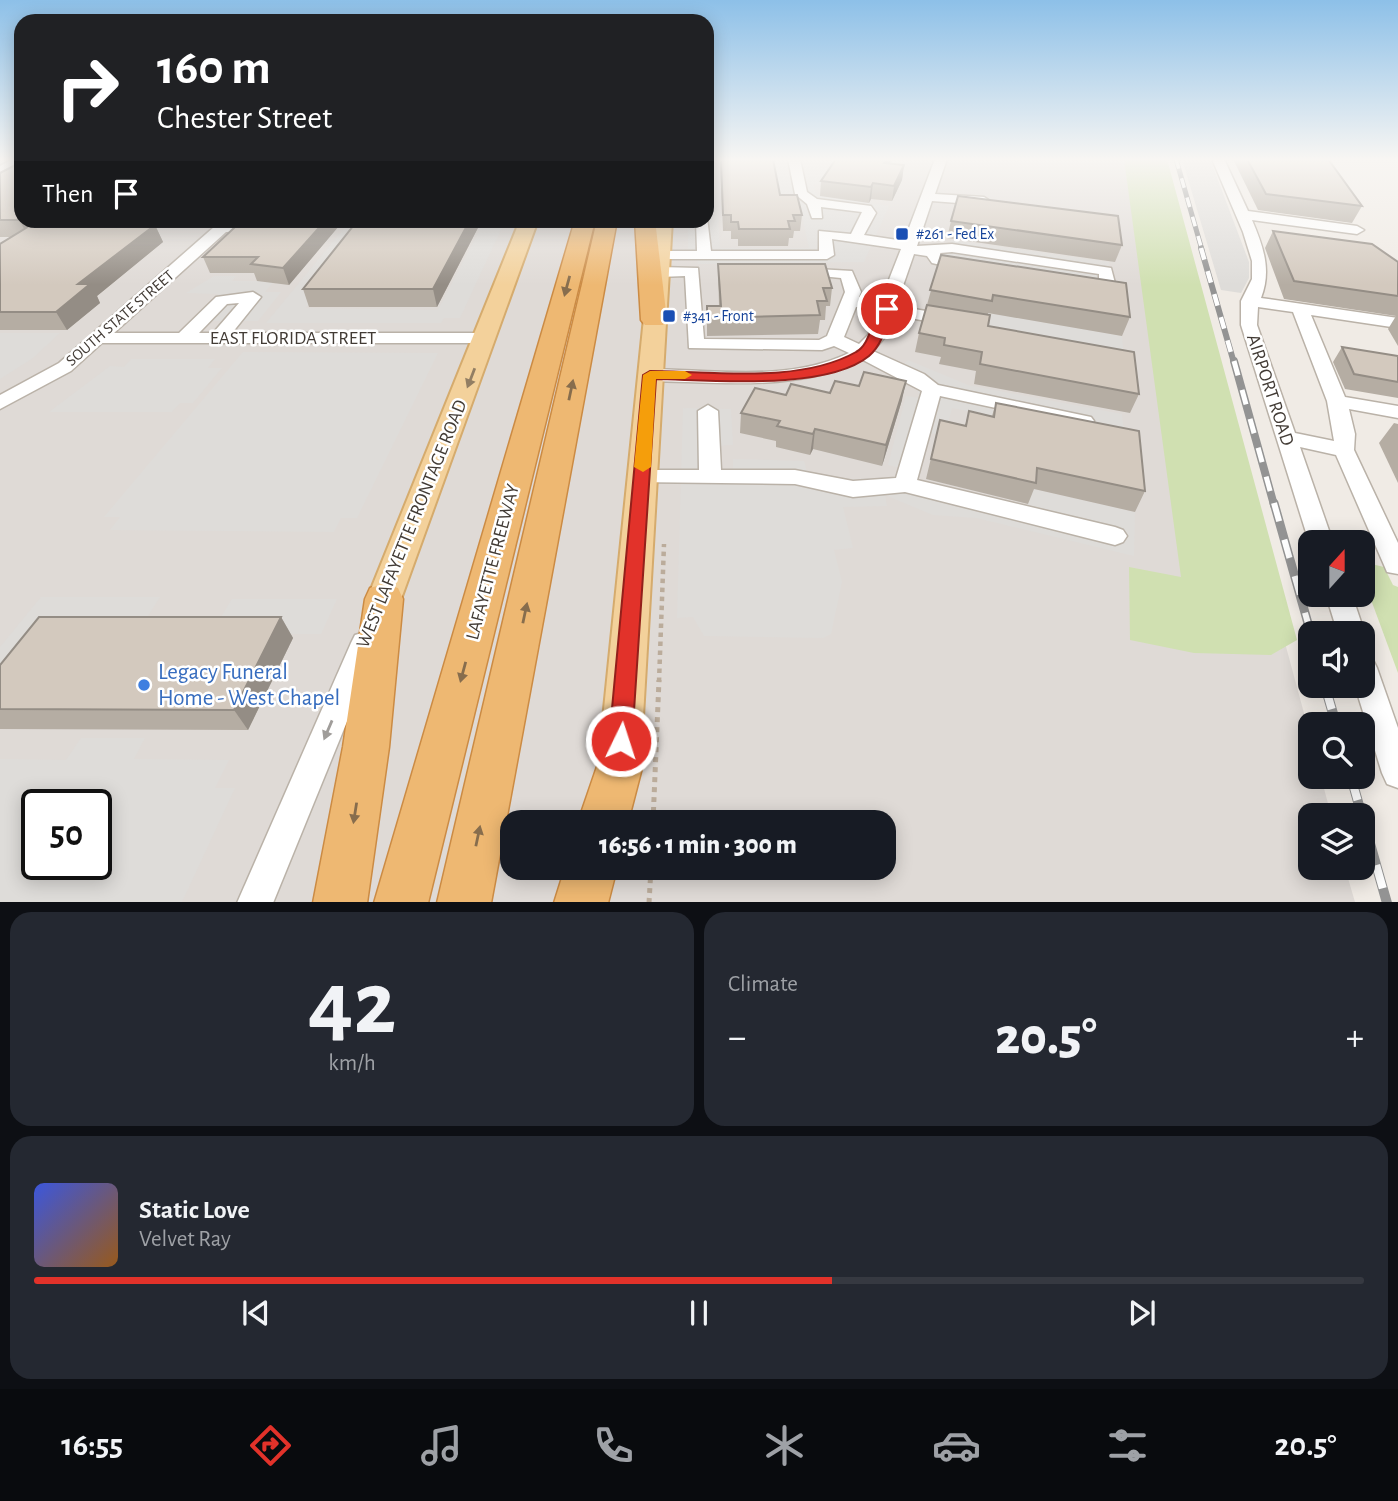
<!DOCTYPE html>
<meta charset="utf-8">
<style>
body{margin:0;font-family:"Alegreya Sans",sans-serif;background:#242831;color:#f1f3f6;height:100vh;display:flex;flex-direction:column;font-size:26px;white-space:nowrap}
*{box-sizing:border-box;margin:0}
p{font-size:23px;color:#9ea1a6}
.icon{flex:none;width:38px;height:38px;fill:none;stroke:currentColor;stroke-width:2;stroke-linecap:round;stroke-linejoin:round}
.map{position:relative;height:902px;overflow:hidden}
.details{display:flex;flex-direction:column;gap:10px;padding:10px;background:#0d0f14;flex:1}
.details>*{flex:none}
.hud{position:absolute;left:14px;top:14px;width:700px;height:214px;border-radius:21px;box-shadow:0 4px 18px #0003;background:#202124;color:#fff;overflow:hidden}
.needle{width:46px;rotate:21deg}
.buttons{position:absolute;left:1298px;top:530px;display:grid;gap:14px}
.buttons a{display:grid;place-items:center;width:77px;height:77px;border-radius:14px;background:#171b24;box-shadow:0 4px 18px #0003;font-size:35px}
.speed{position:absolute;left:21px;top:789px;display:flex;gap:14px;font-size:35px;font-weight:700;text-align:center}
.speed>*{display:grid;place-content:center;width:91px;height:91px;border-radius:50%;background:#171b24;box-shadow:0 4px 18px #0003;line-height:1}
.speed .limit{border:4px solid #111;border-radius:10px;background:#fff;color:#111}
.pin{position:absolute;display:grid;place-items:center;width:60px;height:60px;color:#fff;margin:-30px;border:4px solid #fff;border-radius:50%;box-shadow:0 2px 7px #0007}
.me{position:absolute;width:77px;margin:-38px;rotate:4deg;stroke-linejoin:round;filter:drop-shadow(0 0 5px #0008)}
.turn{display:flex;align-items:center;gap:24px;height:147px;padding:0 28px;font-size:32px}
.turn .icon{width:91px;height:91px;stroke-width:2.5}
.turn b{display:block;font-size:49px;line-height:60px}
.then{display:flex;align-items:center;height:66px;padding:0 28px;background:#0003;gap:14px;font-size:26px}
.big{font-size:52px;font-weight:800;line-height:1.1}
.details .card{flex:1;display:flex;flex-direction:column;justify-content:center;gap:10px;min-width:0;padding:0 24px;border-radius:21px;background:#242831}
.details .dial{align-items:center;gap:0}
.dial b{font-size:91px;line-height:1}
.song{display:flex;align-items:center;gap:21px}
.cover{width:84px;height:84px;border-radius:10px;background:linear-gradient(135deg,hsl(230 70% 55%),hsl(30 70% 35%))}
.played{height:7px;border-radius:4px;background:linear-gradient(90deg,#e2322a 60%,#363941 60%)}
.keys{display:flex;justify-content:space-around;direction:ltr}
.heat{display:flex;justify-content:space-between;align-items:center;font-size:38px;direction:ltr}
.details .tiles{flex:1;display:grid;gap:10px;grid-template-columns:1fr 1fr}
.card:last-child{grid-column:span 2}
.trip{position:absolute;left:500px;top:810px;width:396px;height:70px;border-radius:21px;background:#171b24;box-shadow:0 4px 18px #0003;font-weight:800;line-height:70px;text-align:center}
.dock{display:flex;height:112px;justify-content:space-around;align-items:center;background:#090b0e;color:#9ea1a6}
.dock .icon{width:49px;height:49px}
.dock .active{color:#e2322a}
.dock b{font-size:32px;color:#f1f3f6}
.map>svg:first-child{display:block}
.industrial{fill:#dfdad6;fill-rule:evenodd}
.green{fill:#d0e0b1}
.parking{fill:#dedcd9;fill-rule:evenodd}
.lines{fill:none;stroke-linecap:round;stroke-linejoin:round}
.minor-casing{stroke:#bab2a8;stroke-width:3}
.major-casing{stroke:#d5ab6d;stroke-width:4}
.highway-casing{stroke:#cb8b44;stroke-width:3}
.path-far1{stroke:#bbac9b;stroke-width:4.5;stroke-dasharray:4.5 4.5;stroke-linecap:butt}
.path{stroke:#bbac9b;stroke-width:5;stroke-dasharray:5 5;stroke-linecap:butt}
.minor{fill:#fff;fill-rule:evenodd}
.major{fill:#f3d19b;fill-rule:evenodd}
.highway{fill:#eeb872;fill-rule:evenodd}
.rail-far4-casing{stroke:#939393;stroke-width:5}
.rail-far3-casing{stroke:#939393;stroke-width:6}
.rail-far2-casing{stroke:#939393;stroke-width:8}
.rail-far1-casing{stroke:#939393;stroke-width:9}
.rail-casing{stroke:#939393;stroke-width:10}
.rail-far4{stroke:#fff;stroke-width:3.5;stroke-dasharray:10;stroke-linecap:butt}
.rail-far3{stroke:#fff;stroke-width:4.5;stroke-dasharray:12;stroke-linecap:butt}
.rail-far2{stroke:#fff;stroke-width:5;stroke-dasharray:15;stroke-linecap:butt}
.rail-far1{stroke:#fff;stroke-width:6;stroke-dasharray:19;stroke-linecap:butt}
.rail{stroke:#fff;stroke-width:8;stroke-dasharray:24;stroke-linecap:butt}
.wall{fill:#b5ada3}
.shaded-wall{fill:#948d85}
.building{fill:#d3c9be;stroke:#948d85;stroke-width:2}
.oneway{fill:#876d4d}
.oneway2{fill:#927e63}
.oneway3{fill:#a09d9a}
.route{fill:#e2322a;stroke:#93201b;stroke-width:2}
.slow{fill:#f59e0b}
.transit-dot{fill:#1a4fb4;stroke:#fff;stroke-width:2.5}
.shop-dot{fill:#3f7fe0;stroke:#fff;stroke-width:2.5}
.labels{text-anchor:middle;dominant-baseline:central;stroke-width:5;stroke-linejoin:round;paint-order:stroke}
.far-transit-label{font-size:16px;fill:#164399;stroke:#fff;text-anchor:start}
.far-street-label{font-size:16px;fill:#423b35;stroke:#fff}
.street-label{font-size:19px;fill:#423b35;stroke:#fff}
.near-shop-label{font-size:23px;fill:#366cbe;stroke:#fff;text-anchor:start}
</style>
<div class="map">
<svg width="1398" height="903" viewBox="0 0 1398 903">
<rect width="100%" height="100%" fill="#f0ebe5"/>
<path class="industrial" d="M0,159H21V220H707V159H1154L1311,739V777H1321L1331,815L1311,816V868H1345L1355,902L0,903ZM37,805H96V864H37ZM513,822H884V868H513Z"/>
<g class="green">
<polygon points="1124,159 1167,159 1297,640 1271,655 1194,653 1130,640 1129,567 1181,577"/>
<polygon points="1363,562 1384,567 1393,585 1398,587 1398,673 1363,578"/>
</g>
<g class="parking">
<polygon points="707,159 715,159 720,248 809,248 801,211 778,208 769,159 823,159 818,167 833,169 823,185 813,184 817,195 889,206 864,262 698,264 697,259 688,259 688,221 707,220"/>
<polygon points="1182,159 1210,159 1249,262 1249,278 1241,293 1221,290"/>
<polygon points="350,221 375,221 306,308 438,310 484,221 505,221 460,318 444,318 441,323 266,323"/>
<polygon points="951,240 1109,262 1112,296 940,269"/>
<polygon points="214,276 236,276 232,281 274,281 265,292 281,292 258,321 193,321 219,294 186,293"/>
<polygon points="925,313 988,313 1122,336 1125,371"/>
<polygon points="0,333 60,333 33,358 0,379"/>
<polygon points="243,352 438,353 357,518 341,518 334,532 110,530 120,517 104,517"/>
<polygon points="131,359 215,359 208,368 222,368 193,403 180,403 172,412 49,412 110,366 124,367"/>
<polygon points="908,360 968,385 1122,414 1125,443 952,408 945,436 930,433 917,477 926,483 1027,506 1029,488 1135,512 1134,556 976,518 933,515 885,495 887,506 843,507 853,548 834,550 842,582 831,634 823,638 704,636 693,617 677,618 683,408 731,409 733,445 715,446 715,471 733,471 733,459 804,461 808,474 839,479 893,478 900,474 900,468 888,465 906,396 921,398 915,386 893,374"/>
<polygon points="41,597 160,597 138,632 0,704 0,647"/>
<polygon points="232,599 337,599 321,634 211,634"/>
<path d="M81,738H145L134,759L229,760L215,788H235L182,902H0V759L66,760ZM37,805H96V864H37Z"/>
</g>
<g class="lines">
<defs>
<g id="minor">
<polygon points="13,159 21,159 21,164 0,175 0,166"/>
<path d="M788,159H800L807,192L817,199L871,206L876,213L864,235L904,241L935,159H947L935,194L984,197L990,201L984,205L932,201L917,246L952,244L1111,268L1116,287L1108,292L1083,287L1081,284L1089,279L1099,281V274L952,252L940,253L942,257L972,263L975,266L967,271L932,263L927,256L914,254L896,306L950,315L958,320L950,325L892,315L885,337L873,351L924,374L938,385L1091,417L1094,421L1091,425L1084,427L940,396L917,480L1115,527L1123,530L1127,536L1123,542L1115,545L905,492L853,497L795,484L634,482L631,477L634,472L642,470H699L698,411L708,405L718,411L721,470H795L853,481L896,478L922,391L863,360C797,392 722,382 650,381L641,375L650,369C716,370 788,382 849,353L834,346L822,350L689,348L685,276L659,277L651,272L659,267L698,268L704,339L819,340L827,336L845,292L841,278L800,274V268L852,271L861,292L859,297L881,300L901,249L832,239L834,255L827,259H647L640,255L647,251H697L696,220H707V217L711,251H819V231L851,234L862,212L821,207L822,218H812L807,204L795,194ZM856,307L878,310L868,335L859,344L844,337Z"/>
<path d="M1212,159H1224L1248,211L1357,226L1364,230L1357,234L1252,220C1263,246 1272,270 1261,298L1398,318V328L1311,315L1345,397L1398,406V418L1349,409L1355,434L1354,450L1398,543V574L1387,572L1384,565L1336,455L1300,447L1333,542H1311V545L1309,542L1241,325V301L1252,279V261L1243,232ZM1258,307L1293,312L1327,401L1334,441L1295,433L1257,325Z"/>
<path d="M222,220H237L235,223L278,220L253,231L226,232L114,333H179L216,297L253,292L261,297L232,333H486L495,338L486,343H102L71,371L0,409V395L59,363ZM239,303L213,333H199L227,304Z"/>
<polygon points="1326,595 1352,595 1365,634 1363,638 1363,634 1338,634"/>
<polygon points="365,632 375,635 379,643 273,903 237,903 351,643 355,635"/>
<polygon points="1363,656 1373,660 1377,668 1398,728 1398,788 1387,784 1382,773 1355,686 1363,686"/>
</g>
<g id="major">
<polygon points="520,220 538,220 401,599 396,609 384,613 372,609 367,599"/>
<polygon points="654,220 672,220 640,768 634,782 619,788 604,782 598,768"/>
</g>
<g id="highway">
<polygon points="520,220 540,220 536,226 522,226"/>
<polygon points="575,220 595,220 428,903 374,903"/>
<polygon points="597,220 617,220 491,903 437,903"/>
<polygon points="635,220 655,220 667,320 663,325 645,325 641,320"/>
<polygon points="384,584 398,588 403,599 389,747 367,903 313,903 343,747 365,599 370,588"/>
<polygon points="619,746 636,752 642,768 628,822 578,822 602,752"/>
<polygon points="565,868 617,868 608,903 554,903"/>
</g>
</defs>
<use href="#minor" class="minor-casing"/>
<use href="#major" class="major-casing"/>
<use href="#highway" class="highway-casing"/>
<polyline class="path-far1" points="659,682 664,544"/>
<g class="path">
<polyline points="653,822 659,680"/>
<polyline points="649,903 651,868"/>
</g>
<use href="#minor" class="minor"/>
<use href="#major" class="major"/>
<use href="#highway" class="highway"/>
<defs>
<g id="rail-far4">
<polyline points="1176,159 1202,250"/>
<polyline points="43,234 67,220"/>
</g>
<polyline id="rail-far3" points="1201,248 1234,363"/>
<polyline id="rail-far2" points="1234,361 1274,505"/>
<polyline id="rail-far1" points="1274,503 1311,634"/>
<g id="rail">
<polyline points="1325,686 1336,724"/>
<polyline points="1351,777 1362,816"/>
<polyline points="1363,819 1387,903"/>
</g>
</defs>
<use href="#rail-far4" class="rail-far4-casing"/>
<use href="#rail-far3" class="rail-far3-casing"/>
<use href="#rail-far2" class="rail-far2-casing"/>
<use href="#rail-far1" class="rail-far1-casing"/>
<use href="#rail" class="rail-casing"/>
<use href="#rail-far4" class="rail-far4"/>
<use href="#rail-far3" class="rail-far3"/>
<use href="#rail-far2" class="rail-far2"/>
<use href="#rail-far1" class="rail-far1"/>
<use href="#rail" class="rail"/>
</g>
<g class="wall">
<polygon points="720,159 773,159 780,195 802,215 800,231 794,231 793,238 789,238 788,246 738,246 738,239 731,239 731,231 723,231"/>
<polygon points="836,159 892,159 889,163 904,165 902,180 892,201 871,199 869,203 820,196 821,181"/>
<polygon points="1233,159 1328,159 1362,206 1352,223 1258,210"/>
<polygon points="0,173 21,220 54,220 47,225 155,225 163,242 97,296 100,303 67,330 0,330 0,244 12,237 0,237"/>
<polygon points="266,220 344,220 289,285 257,281 254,273 210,273 203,257 259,227"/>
<polygon points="358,220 482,220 437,307 309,307 303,289"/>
<polygon points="951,221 1122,245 1115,262 947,238"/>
<polygon points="1273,231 1398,262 1398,346 1388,329 1396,316 1284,299 1265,248"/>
<polygon points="941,255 1130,317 1122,336 988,313 988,326 1139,394 1130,413 974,384 976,371 939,364 941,357 915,352 919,333"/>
<polygon points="718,264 832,288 830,306 826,306 825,320 820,320 818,334 707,336 707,306 719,306"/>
<polygon points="1342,347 1398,356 1398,398 1345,389 1333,362"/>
<polygon points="830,393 902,400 882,466 813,449 810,455 776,447 776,441 740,433 741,413 786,395"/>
<polygon points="996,403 1145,491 1135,512 1034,489 1028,504 926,479 940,420 965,426 969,411 992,416"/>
<polygon points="1394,423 1398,424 1398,483 1379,443"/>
<polygon points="281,617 293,638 248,730 0,729 0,665"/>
</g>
<g class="shaded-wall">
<polygon points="886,159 892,159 882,178 884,163"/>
<polygon points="904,165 902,180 892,201 894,186"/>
<polygon points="873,183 871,199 869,203 871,187"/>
<polygon points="21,219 21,220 54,220 29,237 19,220"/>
<polygon points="326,220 344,220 289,285 283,268"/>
<polygon points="470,220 482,220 437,307 433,289"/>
<polygon points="155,225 163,242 97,296 100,303 67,330 56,312 78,284"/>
<polygon points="906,381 902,400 882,466 886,445"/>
<polygon points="815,429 813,449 810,455 813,434"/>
<polygon points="281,617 293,638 248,730 234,710"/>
</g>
<g class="building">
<polygon points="721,159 773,159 780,195 797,195 802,215 793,215 795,221 788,221 790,229 739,229 738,222 731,222 731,215 723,215"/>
<polygon points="836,159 886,159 884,163 904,165 894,186 873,183 871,187 821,181"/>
<polygon points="1247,159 1328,159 1362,206 1266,194"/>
<polygon points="21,162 21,219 19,220 0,220 0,173"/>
<polygon points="958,196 1118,216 1122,245 951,221"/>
<polygon points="266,220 326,220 283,268 251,264 258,257 203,257 235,227 259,227"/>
<polygon points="358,220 470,220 433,289 303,289"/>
<polygon points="31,225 155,225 78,284 90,284 56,312 0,312 0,244"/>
<polygon points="1273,231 1372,244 1398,262 1398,296 1294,281"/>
<polygon points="941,255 1126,283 1130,317 993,295 992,301 930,290"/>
<polygon points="718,264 825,264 832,288 823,288 827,301 817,301 820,315 707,318 707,306 721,306"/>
<polygon points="927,305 990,315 988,326 1134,352 1139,394 980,364 982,352 944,345 945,338 919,333"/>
<polygon points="1342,347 1398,356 1398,382 1354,374"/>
<polygon points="864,372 906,381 886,445 815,429 813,434 777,426 780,421 741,413 755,388 786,395 791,384 830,393 835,381 859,386"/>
<polygon points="996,403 1139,431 1145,491 1037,468 1036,483 931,459 940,420 966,426 969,411 994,417"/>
<polygon points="39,617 281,617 234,710 0,709 0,665"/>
</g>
<defs><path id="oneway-solid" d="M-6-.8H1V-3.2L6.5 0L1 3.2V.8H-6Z" transform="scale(1.75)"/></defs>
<g class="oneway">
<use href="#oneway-solid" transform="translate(567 286) rotate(105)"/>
<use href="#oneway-solid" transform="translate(571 390) rotate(-78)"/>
<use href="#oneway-solid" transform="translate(525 613) rotate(-78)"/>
<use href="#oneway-solid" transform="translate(463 672) rotate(105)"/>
<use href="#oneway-solid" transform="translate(355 813) rotate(99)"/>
<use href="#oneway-solid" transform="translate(478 836) rotate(-78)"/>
</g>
<use class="oneway2" href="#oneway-solid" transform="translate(471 378) rotate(111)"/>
<use class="oneway3" href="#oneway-solid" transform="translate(328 730) rotate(113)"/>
<linearGradient id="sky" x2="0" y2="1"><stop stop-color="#8dc0e8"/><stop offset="0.56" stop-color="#f8f6f3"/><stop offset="1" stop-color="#f8f6f3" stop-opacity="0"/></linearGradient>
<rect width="1398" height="285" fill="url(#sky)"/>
<path class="route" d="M887,305L893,309C887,325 882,345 869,356C826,391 711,380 656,379L632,741L629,749L621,752L613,749L609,741L643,375L650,371C713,371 799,384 856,352C873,343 871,311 887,305Z"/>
<polygon class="slow" points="650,371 685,371 692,375 685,379 656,379 651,467 643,472 634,467 643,375"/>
<g class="transit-dot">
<rect x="895" y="227" width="14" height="14" rx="3.5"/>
<rect x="662" y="309" width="14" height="14" rx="3.5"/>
</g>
<circle class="shop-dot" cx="144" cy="685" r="7"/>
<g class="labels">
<g class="far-transit-label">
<text x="916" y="234">#261 - Fed Ex</text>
<text x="683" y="316">#341 - Front</text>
</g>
<g class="far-street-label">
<text transform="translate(120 318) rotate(-41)">SOUTH STATE STREET</text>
</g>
<g class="street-label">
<text x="293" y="338">EAST FLORIDA STREET</text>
<text transform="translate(1270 390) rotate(72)">AIRPORT ROAD</text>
<text transform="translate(412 524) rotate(-68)">WEST LAFAYETTE FRONTAGE ROAD</text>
<text transform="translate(493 562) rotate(-75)">LAFAYETTE FREEWAY</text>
</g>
<g class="near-shop-label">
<text x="158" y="672">Legacy Funeral<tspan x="158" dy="26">Home - West Chapel</tspan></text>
</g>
</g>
</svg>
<div class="buttons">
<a><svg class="needle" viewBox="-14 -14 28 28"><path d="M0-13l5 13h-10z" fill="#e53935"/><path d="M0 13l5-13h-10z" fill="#9ea1a6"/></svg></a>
<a><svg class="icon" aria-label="sound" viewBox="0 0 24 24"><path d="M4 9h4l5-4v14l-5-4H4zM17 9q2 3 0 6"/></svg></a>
<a><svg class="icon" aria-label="search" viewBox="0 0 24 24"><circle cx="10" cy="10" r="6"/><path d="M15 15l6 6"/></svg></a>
<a><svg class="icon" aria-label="layers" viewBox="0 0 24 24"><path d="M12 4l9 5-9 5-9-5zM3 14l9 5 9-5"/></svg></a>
</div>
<div class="speed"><div class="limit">50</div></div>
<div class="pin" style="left:887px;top:309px;background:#d93025"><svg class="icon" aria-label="arrive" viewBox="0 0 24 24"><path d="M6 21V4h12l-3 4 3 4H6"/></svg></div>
<svg class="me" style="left:621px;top:741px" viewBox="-20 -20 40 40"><circle r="17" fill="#e2322a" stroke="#fff" stroke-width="3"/><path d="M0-11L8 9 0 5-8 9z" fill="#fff"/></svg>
<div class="trip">16:56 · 1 min · 300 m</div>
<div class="hud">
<div class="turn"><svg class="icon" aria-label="right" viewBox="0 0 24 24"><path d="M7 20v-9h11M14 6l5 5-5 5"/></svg><div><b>160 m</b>Chester Street</div></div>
<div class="then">Then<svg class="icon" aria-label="arrive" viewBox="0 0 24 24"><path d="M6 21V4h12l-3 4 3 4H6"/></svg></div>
</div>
</div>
<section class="details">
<div class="tiles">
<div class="card dial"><b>42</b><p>km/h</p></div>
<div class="card"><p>Climate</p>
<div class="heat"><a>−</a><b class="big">20.5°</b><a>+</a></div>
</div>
<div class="card">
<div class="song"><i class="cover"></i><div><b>Static Love</b><p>Velvet Ray</p></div></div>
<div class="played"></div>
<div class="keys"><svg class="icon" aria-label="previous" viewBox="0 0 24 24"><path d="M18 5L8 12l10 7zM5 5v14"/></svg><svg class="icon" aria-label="pause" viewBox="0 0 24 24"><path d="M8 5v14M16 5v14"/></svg><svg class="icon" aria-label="next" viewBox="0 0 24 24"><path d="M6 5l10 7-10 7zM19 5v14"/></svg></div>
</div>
</div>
</section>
<nav class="dock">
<b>16:55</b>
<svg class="icon active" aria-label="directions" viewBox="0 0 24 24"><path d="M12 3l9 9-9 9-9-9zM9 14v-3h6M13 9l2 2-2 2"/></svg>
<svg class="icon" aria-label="music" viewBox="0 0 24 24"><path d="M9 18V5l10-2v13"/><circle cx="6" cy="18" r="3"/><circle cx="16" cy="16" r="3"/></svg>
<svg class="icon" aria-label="phone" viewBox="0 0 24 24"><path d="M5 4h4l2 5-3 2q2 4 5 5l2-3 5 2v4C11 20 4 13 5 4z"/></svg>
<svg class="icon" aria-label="climate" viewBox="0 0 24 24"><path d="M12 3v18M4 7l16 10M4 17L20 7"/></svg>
<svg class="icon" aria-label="car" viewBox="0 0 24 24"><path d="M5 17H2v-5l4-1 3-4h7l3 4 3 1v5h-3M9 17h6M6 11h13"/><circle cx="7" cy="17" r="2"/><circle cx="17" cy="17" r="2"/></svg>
<svg class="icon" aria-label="filters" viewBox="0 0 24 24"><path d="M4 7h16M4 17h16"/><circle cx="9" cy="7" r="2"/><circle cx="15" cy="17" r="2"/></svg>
<b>20.5°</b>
</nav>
